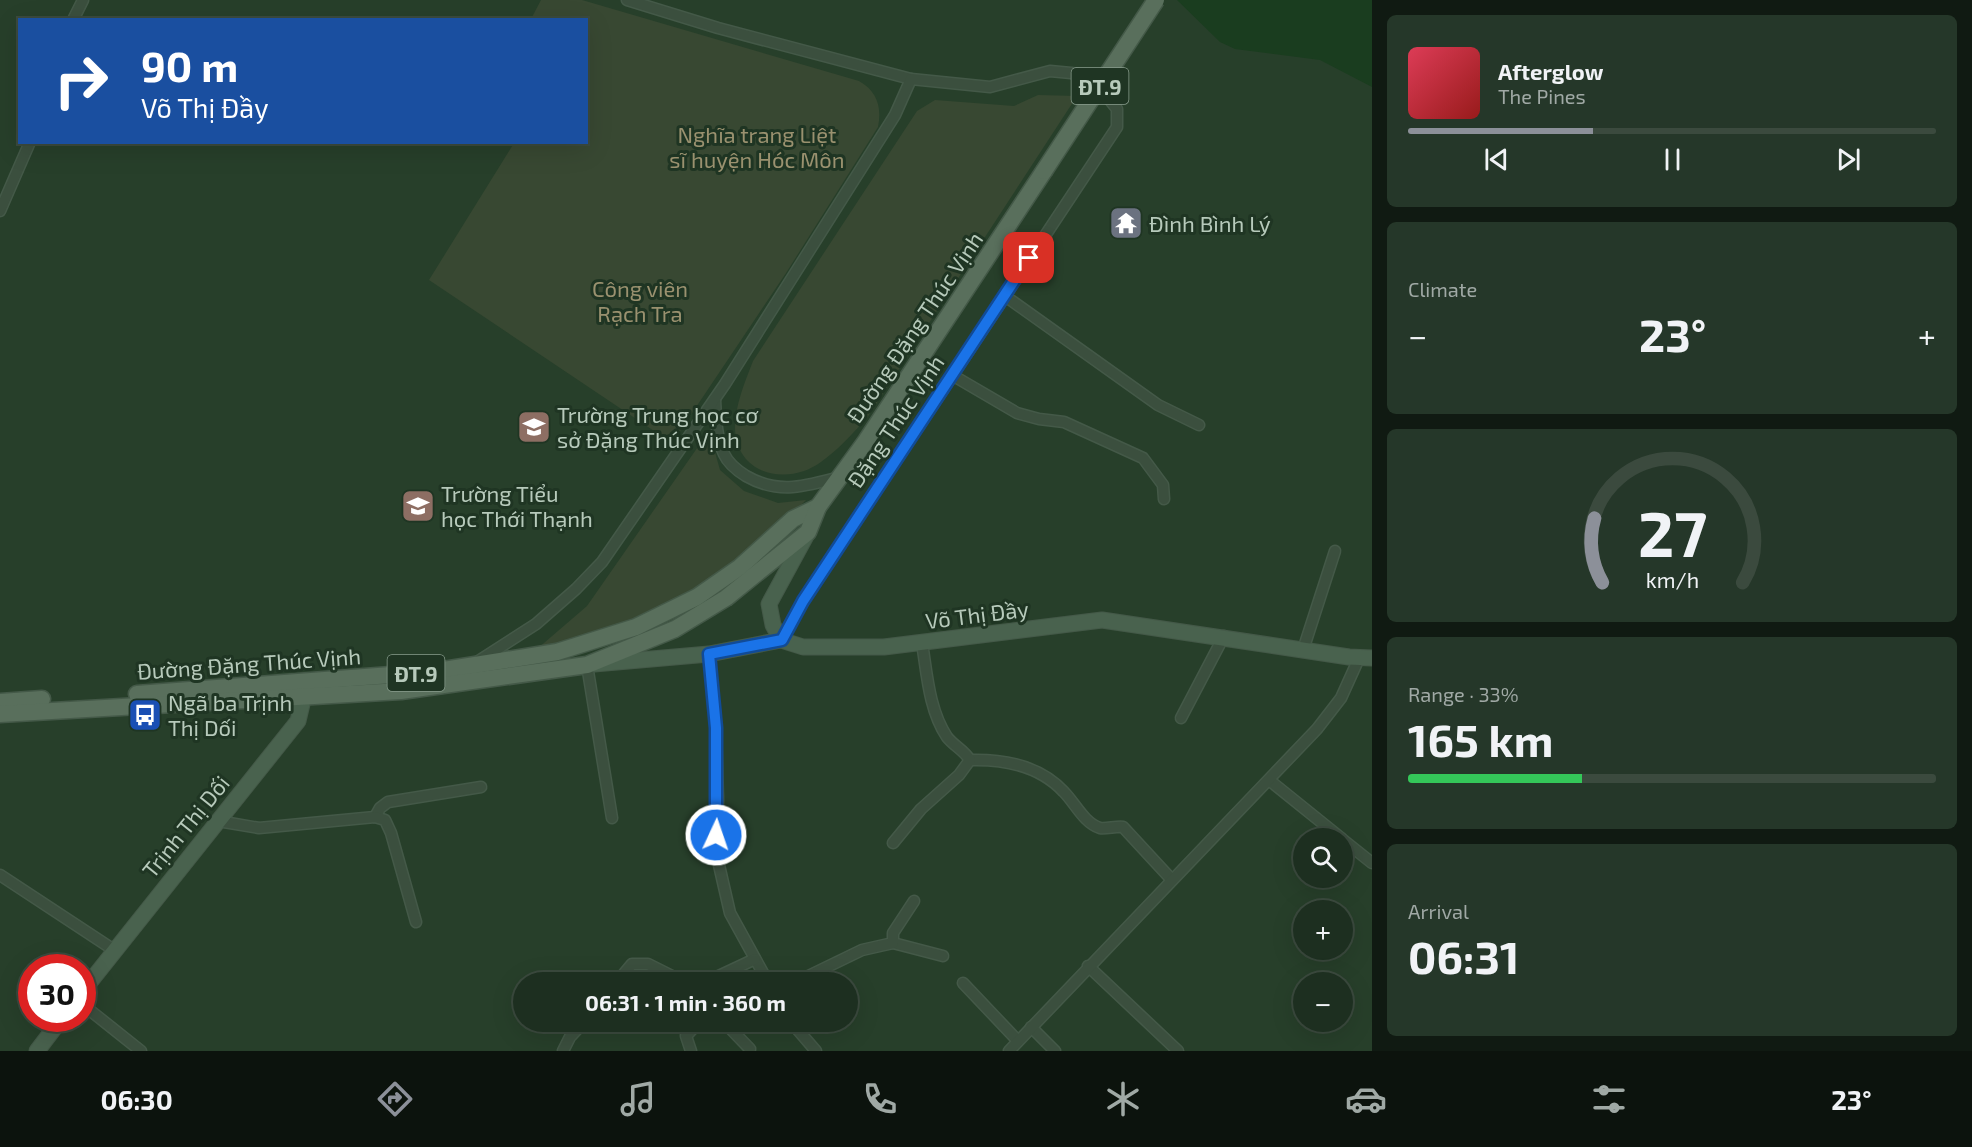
<!DOCTYPE html>
<meta charset="utf-8">
<style>
body{margin:0;font-family:"Exo 2",sans-serif;background:#253729;color:#f1f3f6;height:100vh;display:flex;flex-direction:column;font-size:22px;white-space:nowrap}
*{box-sizing:border-box;margin:0}
p{font-size:20px;color:#a0a9a5}
.icon{flex:none;width:33px;height:33px;fill:none;stroke:currentColor;stroke-width:2;stroke-linecap:round;stroke-linejoin:round}
.map{position:relative;flex:1;overflow:hidden}
.details{display:flex;flex-direction:column;gap:15px;padding:15px;background:#101a12;width:600px}
.details>*{flex:none}
.guide{position:absolute;left:18px;top:18px;width:570px;height:126px;border-radius:0px;box-shadow:0 6px 24px #0002,0 0 0 2px #3b4a3e;background:#1a4fa0;color:#fff;overflow:hidden}
.fabs{position:absolute;left:1293px;top:828px;display:grid;gap:12px}
.fabs a{display:grid;place-items:center;width:60px;height:60px;border-radius:50%;background:#1d2f20;box-shadow:0 6px 24px #0002,0 0 0 2px #3b4a3e;font-size:30px}
.speed{position:absolute;left:18px;top:954px;display:flex;gap:12px;font-size:30px;font-weight:700;text-align:center}
.speed>*{display:grid;place-content:center;width:78px;height:78px;border-radius:50%;background:#1d2f20;box-shadow:0 6px 24px #0002,0 0 0 2px #3b4a3e;line-height:1}
.speed .limit{border:9px solid #d22;background:#fff;color:#111}
.pin{position:absolute;display:grid;place-items:center;width:51px;height:51px;color:#fff;margin:-26px;border-radius:12px;box-shadow:0 3px 9px #0006}
.me{position:absolute;width:66px;margin:-33px;rotate:3deg;stroke-linejoin:round;filter:drop-shadow(0 0 4px #0008)}
.turn{display:flex;align-items:center;gap:21px;height:126px;padding:0 24px;font-size:27px}
.turn .icon{width:78px;height:78px;stroke-width:2.5}
.turn b{display:block;font-size:42px;line-height:51px}
.big{font-size:45px;font-weight:700;line-height:1.1}
.details .widget{flex:1;display:flex;flex-direction:column;justify-content:center;gap:9px;min-width:0;padding:0 21px;border-radius:9px;background:#253729}
.details .dial{align-items:center;gap:0}
.dial svg{height:156px;overflow:visible;fill:none;stroke:#3b4a3e;stroke-width:7;stroke-linecap:round;text-anchor:middle}
.dial text{fill:#f1f3f6;stroke:none}
.song{display:flex;align-items:center;gap:18px}
.cover{width:72px;height:72px;border-radius:9px;background:linear-gradient(135deg,hsl(350 70% 55%),hsl(0 70% 35%))}
.played{height:6px;border-radius:3px;background:linear-gradient(90deg,#8c9099 35%,#3b4a3e 35%)}
.keys{display:flex;justify-content:space-around;direction:ltr}
.heat{display:flex;justify-content:space-between;align-items:center;font-size:33px;direction:ltr}
.charge{height:9px;border-radius:4px;background:linear-gradient(90deg,#34c759 33%,#3b4a3e 0)}
.trip{position:absolute;left:513px;top:972px;width:345px;height:60px;border-radius:30px;background:#1d2f20;box-shadow:0 6px 24px #0002,0 0 0 2px #3b4a3e;font-weight:700;line-height:60px;text-align:center}
.tab-bar{display:flex;height:96px;justify-content:space-around;align-items:center;background:#0c130d;color:#a0a9a5}
.tab-bar .icon{width:42px;height:42px}
.tab-bar .current{color:#8c9099}
.tab-bar b{font-size:27px;color:#f1f3f6}
main{display:flex;flex:1;min-height:0}
.map>svg:first-child{display:block}
.green{fill:#384832}
.water{fill:#1a3d1f}
.lines{fill:none;stroke-linecap:round;stroke-linejoin:round}
.street-casing{stroke:#445948;stroke-width:13}
.secondary-casing{stroke:#445948;stroke-width:17}
.primary-casing{stroke:#445948;stroke-width:19}
.street{stroke:#3b4f3e;stroke-width:10}
.secondary{stroke:#49624e;stroke-width:15}
.primary{stroke:#596f5c;stroke-width:16}
.primary-bridge-casing{stroke:#445948;stroke-width:19;stroke-linecap:butt}
.primary-bridge{stroke:#596f5c;stroke-width:16}
.route-casing{stroke:#114b97;stroke-width:15}
.route{stroke:#1a73e8;stroke-width:10}
.labels{text-anchor:middle;dominant-baseline:central;stroke-width:6;stroke-linejoin:round;paint-order:stroke}
.shield{fill:#1f3523;stroke:#899d8d;stroke-width:1.5}
.shield-label{font-size:21px;font-weight:bold;fill:#b7cabb}
.park-label{font-size:22px;fill:#9a916f;stroke:#1f3523}
.poi-label{font-size:22px;fill:#b7cabb;stroke:#1f3523;text-anchor:start}
.street-label{font-size:22px;fill:#b7cabb;stroke:#1f3523}
</style>
<main>
<div class="map">
<svg width="1372" height="1051" viewBox="0 0 1372 1051">
<rect width="100%" height="100%" fill="#273f2a"/>
<g class="green">
<path d="M541,0H582L859,81C877,91 882,107 878,127L786,273L672,443L429,280L514,143L586,142V20L531,19Z"/>
<path d="M1038,95L1077,96L867,418C852,434 826,464 804,471C771,482 736,467 735,428C735,405 745,382 753,361L917,111L935,100L1014,106Z"/>
<path d="M709,431L720,470L744,491L778,503L806,500C751,558 689,604 613,632C589,641 562,644 537,649L587,606Z"/>
</g>
<polygon class="water" points="1177,0 1372,0 1372,87 1320,60 1235,49 1220,42"/>
<g class="lines">
<defs>
<g id="street">
<polyline points="627,0 718,28 911,79"/>
<polyline points="73,20 83,0"/>
<polyline points="0,211 30,142"/>
<polyline points="1005,296 1158,405 1199,425"/>
<polyline points="952,375 1017,413 1039,419 1064,422 1143,458 1163,485 1164,499"/>
<path d="M715,399C716,417 716,437 724,454C728,463 738,471 746,476C779,495 805,486 840,477"/>
<polyline points="1303,650 1335,551"/>
<polyline points="709,654 716,728 718,801 716,852 730,913 768,982"/>
<polyline points="477,662 536,624 576,589 602,562 725,384 895,115 911,79 990,87 1050,71 1071,73 1082,75 1104,93 1117,109 1117,127 803,601 781,640"/>
<polyline points="587,665 612,818"/>
<polyline points="1181,718 1224,636"/>
<path d="M970,760C1004,759 1040,766 1064,792C1075,803 1084,823 1100,828C1106,829 1117,826 1123,827L1172,880"/>
<polyline points="1269,780 1341,838"/>
<polyline points="375,817 380,808 388,802 481,787"/>
<polyline points="218,821 259,828 375,817 385,820 391,833 416,922"/>
<polyline points="1342,839 1372,863"/>
<path d="M893,843L921,809L959,775L970,760C964,750 954,746 947,737C929,710 927,674 922,643"/>
<polyline points="0,875 114,950"/>
<polyline points="893,943 943,956"/>
<polyline points="1088,966 1178,1051"/>
<polyline points="617,982 632,964 648,964 684,982"/>
<polyline points="706,982 755,959"/>
<polyline points="796,982 862,950 893,943 893,933 914,901"/>
<polyline points="963,983 1018,1041"/>
<polyline points="82,1004 141,1051"/>
<polyline points="724,1022 750,1049"/>
<polyline points="791,1022 816,1051"/>
<polyline points="1031,1027 1055,1051"/>
<polyline points="563,1051 570,1037 584,1022"/>
<polyline points="691,1051 686,1036 699,1022"/>
<polyline points="1009,1051 1317,729 1341,698 1360,656"/>
</g>
<g id="secondary">
<polyline points="781,640 773,625 769,604 806,536"/>
<polyline points="594,664 709,654 781,640 803,647 884,647 1102,620 1349,657 1372,658"/>
<polyline points="82,992 298,721 306,687"/>
<polyline points="37,1051 62,1018"/>
</g>
<g id="primary">
<polyline points="137,694 431,672 557,652 636,627 697,597 740,567 793,519 818,507"/>
<polyline points="0,702 42,699"/>
<polyline points="0,714 401,691 587,665 675,629 726,598 808,532 818,507 866,441 1044,171"/>
</g>
</defs>
<use href="#street" class="street-casing"/>
<use href="#secondary" class="secondary-casing"/>
<use href="#primary" class="primary-casing"/>
<use href="#street" class="street"/>
<use href="#secondary" class="secondary"/>
<use href="#primary" class="primary"/>
<defs>
<polyline id="primary-bridge" points="1044,171 1156,0"/>
</defs>
<use href="#primary-bridge" class="primary-bridge-casing"/>
<use href="#primary-bridge" class="primary-bridge"/>
</g>
<g class="lines">
<defs>
<polyline id="route" points="716,835 716,728 709,654 782,640 803,601 1029,258"/>
</defs>
<use href="#route" class="route-casing"/>
<use href="#route" class="route"/>
</g>
<defs>
<symbol id="temple-square" viewBox="-11 -11 22 22"><rect x="-9" y="-9" width="18" height="18" rx="4" fill="#6b7280" stroke="#1f3523"/><path d="M0-6L5-2H3V0L6.5 2.5H4V6H1.5V3h-3V6H-4V2.5H-6.5L-3 0V-2H-5Z" fill="#fff"/></symbol>
<symbol id="school-square" viewBox="-11 -11 22 22"><rect x="-9" y="-9" width="18" height="18" rx="4" fill="#8d6e63" stroke="#1f3523"/><path d="M0-5L7-2L0 1L-7-2ZM-4 1L0 2.5L4 1V4Q0 6-4 4Z" fill="#fff"/></symbol>
<symbol id="bus-square" viewBox="-11 -11 22 22"><rect x="-9" y="-9" width="18" height="18" rx="4" fill="#1a4fb4" stroke="#1f3523"/><path d="M-5-6H5V4H4V6H2V4H-2V6H-4V4H-5ZM-3.5-4V0h7V-4ZM-3.5 1.2v1.5H-2V1.2ZM2 1.2v1.5H3.5V1.2Z" fill="#fff"/></symbol>
</defs>
<g fill-rule="evenodd">
<use href="#temple-square" x="1107" y="204" width="38" height="38"/>
<use href="#school-square" x="515" y="408" width="38" height="38"/>
<use href="#school-square" x="399" y="487" width="38" height="38"/>
<use href="#bus-square" x="126" y="696" width="38" height="38"/>
</g>
<g class="labels">
<g class="shield">
<rect x="1071.5" y="68" width="57" height="36" rx="4.5"/>
<rect x="387.5" y="655" width="57" height="36" rx="4.5"/>
</g>
<g class="shield-label">
<text x="1100" y="86">ĐT.9</text>
<text x="416" y="673">ĐT.9</text>
</g>
<g class="park-label">
<text x="757" y="134">Nghĩa trang Liệt<tspan x="757" dy="25">sĩ huyện Hóc Môn</tspan></text>
<text x="640" y="288">Công viên<tspan x="640" dy="25">Rạch Tra</tspan></text>
</g>
<g class="poi-label">
<text x="1149" y="223">Đình Bình Lý</text>
<text x="557" y="414">Trường Trung học cơ<tspan x="557" dy="25">sở Đặng Thúc Vịnh</tspan></text>
<text x="441" y="493">Trường Tiểu<tspan x="441" dy="25">học Thới Thạnh</tspan></text>
<text x="168" y="702">Ngã ba Trịnh<tspan x="168" dy="25">Thị Dối</tspan></text>
</g>
<g class="street-label">
<text transform="translate(914 327) rotate(-56)">Đường Đặng Thúc Vịnh</text>
<text transform="translate(895 421) rotate(-56)">Đặng Thúc Vịnh</text>
<text transform="translate(977 614) rotate(-7)">Võ Thị Đầy</text>
<text transform="translate(249 663) rotate(-4)">Đường Đặng Thúc Vịnh</text>
<text transform="translate(185 826) rotate(-51)">Trịnh Thị Dối</text>
</g>
</g>
</svg>
<div class="fabs">
<a><svg class="icon" aria-label="search" viewBox="0 0 24 24"><circle cx="10" cy="10" r="6"/><path d="M15 15l6 6"/></svg></a>
<a>+</a>
<a>−</a>
</div>
<div class="speed"><div class="limit">30</div></div>
<div class="pin" style="left:1029px;top:258px;background:#d93025"><svg class="icon" aria-label="arrive" viewBox="0 0 24 24"><path d="M6 21V4h12l-3 4 3 4H6"/></svg></div>
<svg class="me" style="left:716px;top:835px" viewBox="-20 -20 40 40"><circle r="17" fill="#1a73e8" stroke="#fff" stroke-width="3"/><path d="M0-11L8 9 0 5-8 9z" fill="#fff"/></svg>
<div class="trip">06:31 · 1 min · 360 m</div>
<div class="guide">
<div class="turn"><svg class="icon" aria-label="right" viewBox="0 0 24 24"><path d="M7 20v-9h11M14 6l5 5-5 5"/></svg><div><b>90 m</b>Võ Thị Đầy</div></div>
</div>
</div>
<section class="details">
<div class="widget">
<div class="song"><i class="cover"></i><div><b>Afterglow</b><p>The Pines</p></div></div>
<div class="played"></div>
<div class="keys"><svg class="icon" aria-label="previous" viewBox="0 0 24 24"><path d="M18 5L8 12l10 7zM5 5v14"/></svg><svg class="icon" aria-label="pause" viewBox="0 0 24 24"><path d="M8 5v14M16 5v14"/></svg><svg class="icon" aria-label="next" viewBox="0 0 24 24"><path d="M6 5l10 7-10 7zM19 5v14"/></svg></div>
</div>
<div class="widget"><p>Climate</p>
<div class="heat"><a>−</a><b class="big">23°</b><a>+</a></div>
</div>
<div class="widget dial"><svg viewBox="0 0 100 80">
<path d="M14 69A42 42 0 1 1 86 69"/>
<path d="M14 69A42 42 0 0 1 10 36" stroke="#8c9099"/>
<text x="50" y="56" font-size="32" font-weight="700">27</text>
<text x="50" y="72" font-size="11">km/h</text>
</svg></div>
<div class="widget"><p>Range · 33%</p><b class="big">165 km</b><div class="charge"></div></div>
<div class="widget"><p>Arrival</p><b class="big">06:31</b></div>
</section>
</main>
<nav class="tab-bar">
<b>06:30</b>
<svg class="icon current" aria-label="directions" viewBox="0 0 24 24"><path d="M12 3l9 9-9 9-9-9zM9 14v-3h6M13 9l2 2-2 2"/></svg>
<svg class="icon" aria-label="music" viewBox="0 0 24 24"><path d="M9 18V5l10-2v13"/><circle cx="6" cy="18" r="3"/><circle cx="16" cy="16" r="3"/></svg>
<svg class="icon" aria-label="phone" viewBox="0 0 24 24"><path d="M5 4h4l2 5-3 2q2 4 5 5l2-3 5 2v4C11 20 4 13 5 4z"/></svg>
<svg class="icon" aria-label="climate" viewBox="0 0 24 24"><path d="M12 3v18M4 7l16 10M4 17L20 7"/></svg>
<svg class="icon" aria-label="car" viewBox="0 0 24 24"><path d="M5 17H2v-5l4-1 3-4h7l3 4 3 1v5h-3M9 17h6M6 11h13"/><circle cx="7" cy="17" r="2"/><circle cx="17" cy="17" r="2"/></svg>
<svg class="icon" aria-label="filters" viewBox="0 0 24 24"><path d="M4 7h16M4 17h16"/><circle cx="9" cy="7" r="2"/><circle cx="15" cy="17" r="2"/></svg>
<b>23°</b>
</nav>
